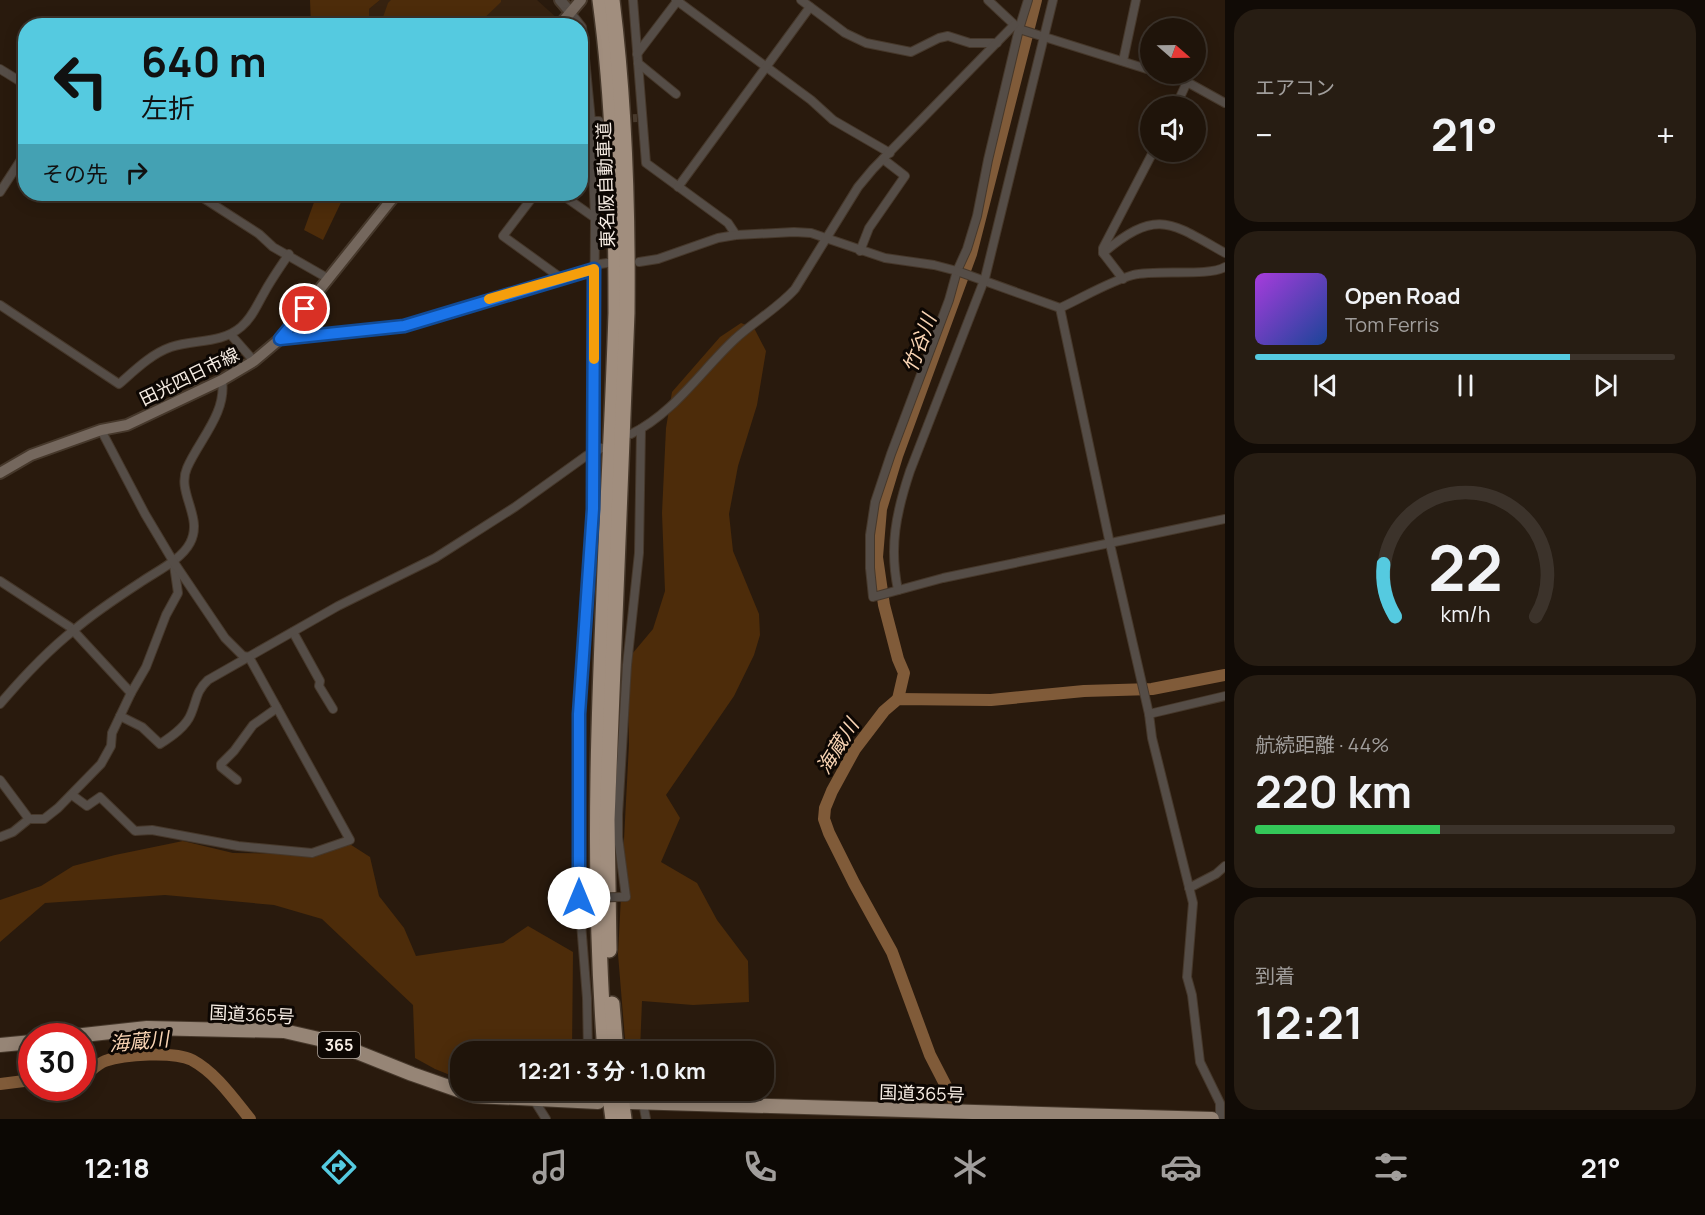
<!DOCTYPE html>
<html lang="ja">
<meta charset="utf-8">
<style>
body{margin:0;font-family:Manrope,"Noto Sans JP",sans-serif;background:#271d13;color:#f1f3f6;height:100vh;display:flex;flex-direction:column;font-size:22px;white-space:nowrap}
*{box-sizing:border-box;margin:0}
p{font-size:20px;color:#a19e9c}
.icon{flex:none;width:33px;height:33px;fill:none;stroke:currentColor;stroke-width:2;stroke-linecap:round;stroke-linejoin:round}
.map{position:relative;flex:1;overflow:hidden}
.side{display:flex;flex-direction:column;gap:9px;padding:9px;background:#110b06;width:480px}
.side>*{flex:none}
.banner{position:absolute;left:18px;top:18px;width:570px;height:183px;border-radius:24px;box-shadow:0 3px 15px #0003,0 0 0 2px #3c332b;background:#55cae0;color:#111;overflow:hidden}
.needle{width:39px;rotate:110deg}
.fabs{position:absolute;left:1140px;top:18px;display:grid;gap:12px}
.fabs a{display:grid;place-items:center;width:66px;height:66px;border-radius:50%;background:#1f140a;box-shadow:0 3px 15px #0003,0 0 0 2px #3c332b;font-size:30px}
.speed{position:absolute;left:18px;top:1023px;display:flex;gap:12px;font-size:30px;font-weight:700;text-align:center}
.speed>*{display:grid;place-content:center;width:78px;height:78px;border-radius:50%;background:#1f140a;box-shadow:0 3px 15px #0003,0 0 0 2px #3c332b;line-height:1}
.speed .limit{border:9px solid #d22;background:#fff;color:#111}
.pin{position:absolute;display:grid;place-items:center;width:51px;height:51px;color:#fff;margin:-26px;border:3px solid #fff;border-radius:50%;box-shadow:0 2px 6px #0007}
.me{position:absolute;width:66px;margin:-33px;rotate:0deg;stroke-linejoin:round;filter:drop-shadow(0 0 4px #0008)}
.turn{display:flex;align-items:center;gap:21px;height:126px;padding:0 24px;font-size:27px}
.turn .icon{width:78px;height:78px;stroke-width:2.5}
.turn b{display:block;font-size:42px;line-height:51px}
.then{display:flex;align-items:center;height:57px;padding:0 24px;background:#0003;gap:12px;font-size:22px}
.big{font-size:45px;font-weight:700;line-height:1.1}
.side .card{flex:1;display:flex;flex-direction:column;justify-content:center;gap:9px;min-width:0;padding:0 21px;border-radius:24px;background:#271d13}
.side .dial{align-items:center;gap:0}
.dial svg{height:156px;overflow:visible;fill:none;stroke:#3c332b;stroke-width:7;stroke-linecap:round;text-anchor:middle}
.dial text{fill:#f1f3f6;stroke:none}
.song{display:flex;align-items:center;gap:18px}
.cover{width:72px;height:72px;border-radius:9px;background:linear-gradient(135deg,hsl(280 70% 55%),hsl(220 70% 35%))}
.played{height:6px;border-radius:3px;background:linear-gradient(90deg,#55cae0 75%,#3c332b 75%)}
.keys{display:flex;justify-content:space-around;direction:ltr}
.heat{display:flex;justify-content:space-between;align-items:center;font-size:33px;direction:ltr}
.charge{height:9px;border-radius:4px;background:linear-gradient(90deg,#34c759 44%,#3c332b 0)}
.trip{position:absolute;left:450px;top:1041px;width:324px;height:60px;border-radius:24px;background:#1f140a;box-shadow:0 3px 15px #0003,0 0 0 2px #3c332b;font-weight:700;line-height:60px;text-align:center}
.tab-bar{display:flex;height:96px;justify-content:space-around;align-items:center;background:#0c0804;color:#a19e9c}
.tab-bar .icon{width:42px;height:42px}
.tab-bar .on{color:#55cae0}
.tab-bar b{font-size:27px;color:#f1f3f6}
main{display:flex;flex:1;min-height:0}
.map>svg:first-child{display:block}
.built{fill:#362210}
.green{fill:#4d2c0a}
.lines{fill:none;stroke-linecap:round;stroke-linejoin:round}
.river{stroke:#805b39;stroke-width:12}
.minor-tunnel{stroke:#483a2d;stroke-width:8;stroke-dasharray:8 4;stroke-linecap:butt}
.minor-casing{stroke:#46382b;stroke-width:10}
.tertiary-casing{stroke:#46382b;stroke-width:14}
.secondary-casing{stroke:#46382b;stroke-width:14}
.trunk-casing{stroke:#46382b;stroke-width:16}
.motorway-casing{stroke:#46382b;stroke-width:18}
.minor{stroke:#554d47;stroke-width:8}
.tertiary{stroke:#554d47;stroke-width:10}
.secondary{stroke:#74675d;stroke-width:10}
.trunk{stroke:#968576;stroke-width:14}
.motorway{stroke:#a18e7e;stroke-width:15}
.minor-bridge-casing{stroke:#46382b;stroke-width:10;stroke-linecap:butt}
.minor-bridge{stroke:#554d47;stroke-width:8}
.route-casing{stroke:#114b97;stroke-width:15}
.route{stroke:#1a73e8;stroke-width:10}
.slow{stroke:#f59e0b;stroke-width:10}
.labels{text-anchor:middle;dominant-baseline:central;stroke-width:6;stroke-linejoin:round;paint-order:stroke}
.shield{fill:#0d0703;stroke:#b1a8a0;stroke-width:1.5}
.shield-label{font-size:16px;font-weight:bold;fill:#f7ede4}
.street-label{font-size:18px;fill:#f7ede4;stroke:#0d0703}
.water-label{font-size:20px;font-style:italic;fill:#f8d3b3;stroke:#0d0703}
</style>
<main>
<div class="map">
<svg width="1225" height="1119" viewBox="0 0 1225 1119">
<rect width="100%" height="100%" fill="#291a0d"/>
<polygon class="built" points="380,0 537,0 558,19 552,26 369,25 369,9"/>
<g class="green">
<polygon points="310,0 380,0 369,9 369,25 311,26"/>
<polygon points="391,0 501,0 501,2 477,25 387,25 382,20 388,3"/>
<polygon points="317,194 345,194 323,240 304,230"/>
<polygon points="741,323 754,328 766,351 757,405 738,466 729,514 733,551 759,614 760,635 754,655 734,696 666,795 680,818 661,862 697,883 717,920 748,961 749,1002 693,1005 642,1001 640,1051 626,1052 618,954 629,744 627,660 653,629 665,591 662,513 666,428 672,392 720,337"/>
<polygon points="183,841 233,853 303,854 345,841 370,857 379,896 404,928 416,956 503,943 528,926 573,952 572,1051 460,1052 460,1079 435,1069 415,1058 413,1005 322,919 274,905 165,895 45,903 0,942 0,900 41,886 73,866 115,855"/>
</g>
<g class="lines">
<g class="river">
<polyline points="898,699 904,673 898,659 884,605 877,557 881,509 897,456 971,254 1036,0"/>
<path d="M82,1077C90,1072 97,1064 105,1061C124,1054 174,1051 192,1060C216,1073 233,1098 250,1119"/>
<polyline points="0,1084 32,1080"/>
<polyline points="963,1119 930,1055 892,952 854,883 829,833 824,819 825,808 832,791 855,749 884,711 898,699 991,700 1084,691 1152,689 1225,675"/>
</g>
<polyline class="minor-tunnel" points="621,119 637,118"/>
<defs>
<g id="minor">
<polyline points="633,0 646,163 728,223 736,235"/>
<polyline points="676,0 811,100 833,120 890,153"/>
<polyline points="801,0 845,33 866,43 911,52 939,38 948,36 970,43 997,43"/>
<polyline points="988,0 1019,29 1150,70"/>
<polyline points="1028,0 1019,29 988,160 977,216 967,249 957,271 949,300 891,454 875,502 870,535 870,568 873,597 943,578 1225,519"/>
<polyline points="571,13 582,27 591,121 595,218 593,509 579,714 579,898 587,998 588,1052"/>
<polyline points="637,54 678,0"/>
<polyline points="1123,61 1136,0"/>
<polyline points="638,63 676,94"/>
<polyline points="0,69 26,85"/>
<polyline points="1162,74 1187,82 1225,103"/>
<polyline points="1176,106 1187,82"/>
<polyline points="580,116 587,121 599,121"/>
<polyline points="580,131 587,121"/>
<polyline points="678,187 810,7"/>
<polyline points="0,192 26,152"/>
<polyline points="197,194 259,234 273,247 329,279"/>
<polyline points="535,194 503,236 561,278"/>
<polyline points="561,194 595,218"/>
<polyline points="860,251 869,228 905,176 883,159"/>
<path d="M1103,253C1157,208 1170,222 1225,253"/>
<path d="M639,262L658,259L718,238L736,235L794,232L811,233L885,258L934,265L957,271L1060,308C1084,297 1108,282 1133,275C1157,269 1208,277 1225,267"/>
<polyline points="1123,279 1103,253 1103,248 1153,152"/>
<path d="M0,305L119,384C135,370 151,354 171,347C194,339 221,344 241,327C252,318 257,305 264,293C271,280 280,267 289,254"/>
<polyline points="1060,308 1110,544 1149,714 1152,738 1193,903 1187,977 1192,995 1200,1062 1220,1103 1220,1119"/>
<polyline points="231,335 254,361"/>
<polyline points="280,339 404,326 594,269 600,264 607,263"/>
<path d="M631,434C673,414 701,371 734,340C753,322 777,309 795,289L858,187L873,169L1014,25"/>
<polyline points="0,581 70,627 131,693 112,733 111,746 101,764 58,808 44,819 29,819 13,832 0,837"/>
<path d="M898,590C889,547 896,513 910,471L985,278L1053,0"/>
<polyline points="293,632 320,681 319,686 333,709"/>
<polyline points="131,693 146,667 166,615 178,593 174,565"/>
<path d="M0,704C23,677 46,652 74,630C95,612 118,597 141,582C157,571 181,560 190,543C204,517 176,493 187,468C199,440 227,413 222,380"/>
<polyline points="1149,714 1225,696"/>
<path d="M120,716L142,727L160,744C171,737 186,727 191,714C197,700 196,691 208,680L338,606L435,558L515,507L586,456L602,448"/>
<polyline points="0,780 29,819"/>
<polyline points="237,780 221,767 221,764 234,751 253,725 277,708"/>
<polyline points="72,795 87,806 100,797 135,831 152,830 238,846 312,853 350,840 249,657 243,656 225,638 173,561 145,514 101,430"/>
<polyline points="1189,888 1216,874 1225,866"/>
<polyline points="620,897 626,897 618,837 618,815 627,665 639,553 641,429"/>
<polyline points="534,1100 546,1119"/>
<polyline points="643,1103 646,1119"/>
</g>
<polyline id="tertiary" points="560,0 571,13"/>
<g id="secondary">
<polyline points="559,26 581,0"/>
<polyline points="0,473 31,455 101,430 127,425 222,380 254,361 280,339 396,194"/>
</g>
<g id="trunk">
<polyline points="74,1036 147,1028 284,1031 332,1042 412,1074 475,1096 598,1102"/>
<polyline points="0,1045 32,1042"/>
<polyline points="630,1102 1212,1119"/>
</g>
<g id="motorway">
<path d="M600,0C614,104 616,208 616,313C608,559 586,805 605,1052"/>
<path d="M609,950L607,820L627,313C628,209 625,104 612,0"/>
<polyline points="612,1004 616,1052"/>
<polyline points="609,1090 613,1119"/>
<polyline points="620,1090 624,1119"/>
</g>
</defs>
<use href="#minor" class="minor-casing"/>
<use href="#tertiary" class="tertiary-casing"/>
<use href="#secondary" class="secondary-casing"/>
<use href="#trunk" class="trunk-casing"/>
<use href="#motorway" class="motorway-casing"/>
<use href="#minor" class="minor"/>
<use href="#tertiary" class="tertiary"/>
<use href="#secondary" class="secondary"/>
<use href="#trunk" class="trunk"/>
<use href="#motorway" class="motorway"/>
<defs>
<polyline id="minor-bridge" points="582,898 620,897"/>
</defs>
<use href="#minor-bridge" class="minor-bridge-casing"/>
<use href="#minor-bridge" class="minor-bridge"/>
</g>
<g class="lines">
<defs>
<polyline id="route" points="305,309 280,339 404,326 594,269 593,509 579,714 579,898"/>
</defs>
<use href="#route" class="route-casing"/>
<use href="#route" class="route"/>
<polyline class="slow" points="489,299 594,269 594,359"/>
</g>
<g class="labels">
<rect class="shield" x="318" y="1032" width="42" height="26" rx="4.5"/>
<g class="shield-label">
<text x="339" y="1045">365</text>
</g>
<g class="street-label">
<text transform="translate(605 185) rotate(-92)">東名阪自動車道</text>
<text transform="translate(189 376) rotate(-26)">田光四日市線</text>
<text transform="translate(252 1014) rotate(3)">国道365号</text>
<text transform="translate(922 1093) rotate(2)">国道365号</text>
</g>
<g class="water-label">
<text transform="translate(919 343) rotate(-70)">竹谷川</text>
<text transform="translate(837 746) rotate(-58)">海蔵川</text>
<text transform="translate(139 1041) rotate(-5)">海蔵川</text>
</g>
</g>
</svg>
<div class="fabs">
<a><svg class="needle" viewBox="-14 -14 28 28"><path d="M0-13l5 13h-10z" fill="#e53935"/><path d="M0 13l5-13h-10z" fill="#a19e9c"/></svg></a>
<a><svg class="icon" aria-label="sound" viewBox="0 0 24 24"><path d="M4 9h4l5-4v14l-5-4H4zM17 9q2 3 0 6"/></svg></a>
</div>
<div class="speed"><div class="limit">30</div></div>
<div class="pin" style="left:305px;top:309px;background:#d93025"><svg class="icon" aria-label="arrive" viewBox="0 0 24 24"><path d="M6 21V4h12l-3 4 3 4H6"/></svg></div>
<svg class="me" style="left:579px;top:898px" viewBox="-20 -20 40 40"><circle r="19" fill="#fff"/><path d="M0-13L10 11 0 6-10 11z" fill="#1a73e8"/></svg>
<div class="trip">12:21 · 3 分 · 1.0 km</div>
<div class="banner">
<div class="turn"><svg class="icon" aria-label="left" viewBox="0 0 24 24"><path d="M17 20v-9H6M10 6l-5 5 5 5"/></svg><div><b>640 m</b>左折</div></div>
<div class="then">その先<svg class="icon" aria-label="right" viewBox="0 0 24 24"><path d="M7 20v-9h11M14 6l5 5-5 5"/></svg></div>
</div>
</div>
<section class="side">
<div class="card"><p>エアコン</p>
<div class="heat"><a>−</a><b class="big">21°</b><a>+</a></div>
</div>
<div class="card">
<div class="song"><i class="cover"></i><div><b>Open Road</b><p>Tom Ferris</p></div></div>
<div class="played"></div>
<div class="keys"><svg class="icon" aria-label="previous" viewBox="0 0 24 24"><path d="M18 5L8 12l10 7zM5 5v14"/></svg><svg class="icon" aria-label="pause" viewBox="0 0 24 24"><path d="M8 5v14M16 5v14"/></svg><svg class="icon" aria-label="next" viewBox="0 0 24 24"><path d="M6 5l10 7-10 7zM19 5v14"/></svg></div>
</div>
<div class="card dial"><svg viewBox="0 0 100 80">
<path d="M14 69A42 42 0 1 1 86 69"/>
<path d="M14 69A42 42 0 0 1 8 42" stroke="#55cae0"/>
<text x="50" y="56" font-size="32" font-weight="700">22</text>
<text x="50" y="72" font-size="11">km/h</text>
</svg></div>
<div class="card"><p>航続距離 · 44%</p><b class="big">220 km</b><div class="charge"></div></div>
<div class="card"><p>到着</p><b class="big">12:21</b></div>
</section>
</main>
<nav class="tab-bar">
<b>12:18</b>
<svg class="icon on" aria-label="directions" viewBox="0 0 24 24"><path d="M12 3l9 9-9 9-9-9zM9 14v-3h6M13 9l2 2-2 2"/></svg>
<svg class="icon" aria-label="music" viewBox="0 0 24 24"><path d="M9 18V5l10-2v13"/><circle cx="6" cy="18" r="3"/><circle cx="16" cy="16" r="3"/></svg>
<svg class="icon" aria-label="phone" viewBox="0 0 24 24"><path d="M5 4h4l2 5-3 2q2 4 5 5l2-3 5 2v4C11 20 4 13 5 4z"/></svg>
<svg class="icon" aria-label="climate" viewBox="0 0 24 24"><path d="M12 3v18M4 7l16 10M4 17L20 7"/></svg>
<svg class="icon" aria-label="car" viewBox="0 0 24 24"><path d="M5 17H2v-5l4-1 3-4h7l3 4 3 1v5h-3M9 17h6M6 11h13"/><circle cx="7" cy="17" r="2"/><circle cx="17" cy="17" r="2"/></svg>
<svg class="icon" aria-label="filters" viewBox="0 0 24 24"><path d="M4 7h16M4 17h16"/><circle cx="9" cy="7" r="2"/><circle cx="15" cy="17" r="2"/></svg>
<b>21°</b>
</nav>
